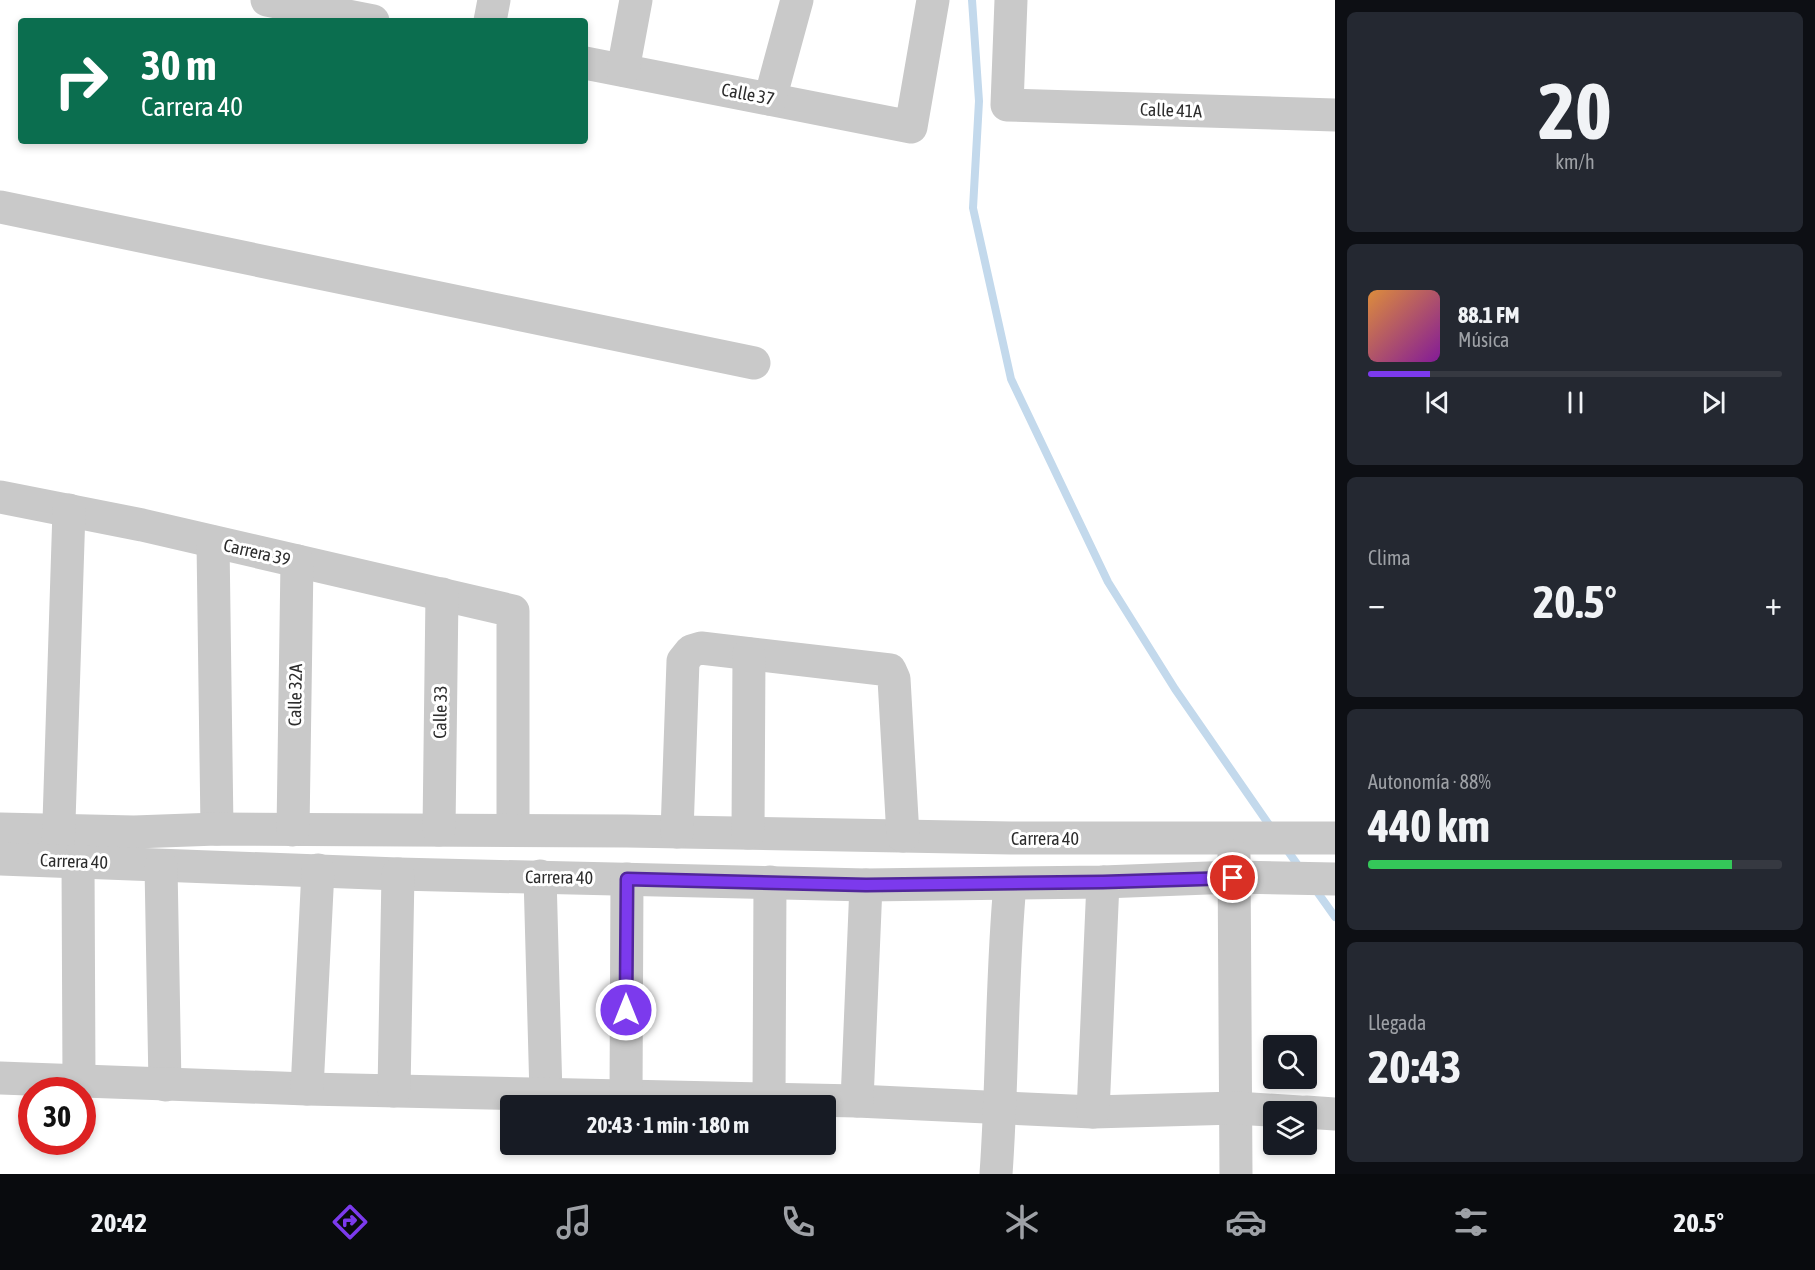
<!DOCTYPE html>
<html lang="es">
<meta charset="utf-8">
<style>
body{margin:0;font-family:"Asap Condensed",sans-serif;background:#242831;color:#f1f3f6;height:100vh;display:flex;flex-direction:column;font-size:22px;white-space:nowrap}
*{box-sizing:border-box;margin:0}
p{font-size:20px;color:#9ea1a6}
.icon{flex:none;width:33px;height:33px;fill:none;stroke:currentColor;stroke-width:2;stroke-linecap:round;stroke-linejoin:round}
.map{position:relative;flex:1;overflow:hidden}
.details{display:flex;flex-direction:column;gap:12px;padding:12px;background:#0d0f14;width:480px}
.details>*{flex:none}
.hud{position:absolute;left:18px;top:18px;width:570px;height:126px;border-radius:6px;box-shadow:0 3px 9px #0003;background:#0b6e4f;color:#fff;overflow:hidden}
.buttons{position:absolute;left:1263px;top:1035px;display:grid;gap:12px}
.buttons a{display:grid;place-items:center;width:54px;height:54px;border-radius:6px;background:#171b24;box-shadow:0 3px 9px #0003;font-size:30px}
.speed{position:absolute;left:18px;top:1077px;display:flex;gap:12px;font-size:30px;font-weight:700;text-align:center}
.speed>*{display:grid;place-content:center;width:78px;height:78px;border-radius:50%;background:#171b24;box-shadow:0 3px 9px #0003;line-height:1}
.speed .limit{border:9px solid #d22;background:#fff;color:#111}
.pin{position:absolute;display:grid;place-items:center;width:51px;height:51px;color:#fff;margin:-26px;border:3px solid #fff;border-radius:50%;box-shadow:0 2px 6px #0007}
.me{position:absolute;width:66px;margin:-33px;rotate:0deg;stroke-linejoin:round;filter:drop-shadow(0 0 4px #0008)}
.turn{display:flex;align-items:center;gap:21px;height:126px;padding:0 24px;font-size:27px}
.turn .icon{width:78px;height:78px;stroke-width:2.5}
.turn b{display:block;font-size:42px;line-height:51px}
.big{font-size:45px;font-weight:700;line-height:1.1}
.details .tile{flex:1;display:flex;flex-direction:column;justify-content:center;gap:9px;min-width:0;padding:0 21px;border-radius:9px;background:#242831}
.details .dial{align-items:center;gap:0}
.dial b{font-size:78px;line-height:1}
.song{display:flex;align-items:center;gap:18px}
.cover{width:72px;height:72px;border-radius:9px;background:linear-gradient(135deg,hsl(30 70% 55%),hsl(290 70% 35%))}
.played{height:6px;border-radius:3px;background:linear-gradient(90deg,#7c3aed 15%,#363941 15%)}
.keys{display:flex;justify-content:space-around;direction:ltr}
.heat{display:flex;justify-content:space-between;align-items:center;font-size:33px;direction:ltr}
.charge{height:9px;border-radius:4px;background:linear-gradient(90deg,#34c759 88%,#363941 0)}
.trip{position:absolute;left:500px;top:1095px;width:336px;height:60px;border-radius:6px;background:#171b24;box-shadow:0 3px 9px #0003;font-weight:700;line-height:60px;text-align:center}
.tab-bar{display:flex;height:96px;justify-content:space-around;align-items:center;background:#090b0e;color:#9ea1a6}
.tab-bar .icon{width:42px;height:42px}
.tab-bar .current{color:#7c3aed}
.tab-bar b{font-size:27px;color:#f1f3f6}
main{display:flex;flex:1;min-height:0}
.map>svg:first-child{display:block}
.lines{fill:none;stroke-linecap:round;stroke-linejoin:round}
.stream{stroke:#c3d9ec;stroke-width:8}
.minor{stroke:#c9c9c9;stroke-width:33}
.route-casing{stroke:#51269a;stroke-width:15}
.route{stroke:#7c3aed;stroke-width:10}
.labels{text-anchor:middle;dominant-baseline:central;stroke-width:6;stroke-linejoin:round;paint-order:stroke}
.street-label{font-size:18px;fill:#2c2c2c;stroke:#fff}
</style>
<main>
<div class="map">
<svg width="1335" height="1174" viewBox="0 0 1335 1174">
<rect width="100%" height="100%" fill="#fff"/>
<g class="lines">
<g class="stream">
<polyline points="972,0 979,101 973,208 1011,379 1108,582 1175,689 1272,829"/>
<polyline points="1285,847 1302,871"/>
<polyline points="1313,886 1335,917"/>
</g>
<g class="minor">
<polyline points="267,0 373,21"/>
<polyline points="1011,0 1007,105 1335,115"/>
<polyline points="490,21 494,0"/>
<polyline points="585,63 911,127 933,0"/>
<polyline points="623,70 636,0"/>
<polyline points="770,99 797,0"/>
<polyline points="0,207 754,363"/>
<polyline points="0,497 142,525 513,611 513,830"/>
<polyline points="213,542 217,829"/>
<polyline points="0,829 134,832 217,829 627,831 1011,838 1335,838"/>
<polyline points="293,830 297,561"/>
<polyline points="439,830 442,594"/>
<polyline points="677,832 683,661 691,651 701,648 890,670 894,679 903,836"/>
<polyline points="748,833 749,654"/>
<polyline points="58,853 69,510"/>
<polyline points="1234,856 1236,1174"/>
<polyline points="0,859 398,874 866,885 1103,882 1234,877 1335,879"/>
<polyline points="78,861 79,1080"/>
<polyline points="161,866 165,1085"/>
<polyline points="540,876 546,1095"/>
<polyline points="0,1078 307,1089 857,1101 1093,1112 1236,1108 1300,1112"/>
<polyline points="307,1089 318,870"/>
<polyline points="394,1091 398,874"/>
<polyline points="626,1097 627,879"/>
<polyline points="769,1100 770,882"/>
<polyline points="857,1101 866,885"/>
<polyline points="1093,1112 1103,882"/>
<polyline points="1306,1112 1335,1114"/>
<path d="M996,1174C1003,1077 1001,981 1010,884"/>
</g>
</g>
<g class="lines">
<defs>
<polyline id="route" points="626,1010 627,879 866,885 1103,882 1233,878"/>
</defs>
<use href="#route" class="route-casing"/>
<use href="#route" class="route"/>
</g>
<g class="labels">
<g class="street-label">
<text transform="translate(748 94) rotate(11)">Calle 37</text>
<text transform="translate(1171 110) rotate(2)">Calle 41A</text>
<text transform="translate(257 552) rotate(13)">Carrera 39</text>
<text transform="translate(295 695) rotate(-89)">Calle 32A</text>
<text transform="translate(440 712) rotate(-89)">Calle 33</text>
<text x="1045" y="838">Carrera 40</text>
<text transform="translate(74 861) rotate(2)">Carrera 40</text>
<text transform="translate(559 877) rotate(1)">Carrera 40</text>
</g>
</g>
</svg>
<div class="buttons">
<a><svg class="icon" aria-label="search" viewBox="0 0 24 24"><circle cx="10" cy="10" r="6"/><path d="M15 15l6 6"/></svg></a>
<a><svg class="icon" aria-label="layers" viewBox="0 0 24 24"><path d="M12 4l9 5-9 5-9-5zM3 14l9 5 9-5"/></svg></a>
</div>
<div class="speed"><div class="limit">30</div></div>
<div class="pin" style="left:1233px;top:878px;background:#d93025"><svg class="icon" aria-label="arrive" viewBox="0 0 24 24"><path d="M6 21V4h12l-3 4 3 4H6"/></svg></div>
<svg class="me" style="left:626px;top:1010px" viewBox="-20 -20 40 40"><circle r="17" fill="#7c3aed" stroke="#fff" stroke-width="3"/><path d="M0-11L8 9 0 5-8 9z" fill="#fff"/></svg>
<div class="trip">20:43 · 1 min · 180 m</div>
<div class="hud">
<div class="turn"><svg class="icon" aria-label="right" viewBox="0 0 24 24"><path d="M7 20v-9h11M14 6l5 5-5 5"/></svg><div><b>30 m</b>Carrera 40</div></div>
</div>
</div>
<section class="details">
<div class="tile dial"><b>20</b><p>km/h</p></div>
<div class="tile">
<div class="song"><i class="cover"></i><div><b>88.1 FM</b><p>Música</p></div></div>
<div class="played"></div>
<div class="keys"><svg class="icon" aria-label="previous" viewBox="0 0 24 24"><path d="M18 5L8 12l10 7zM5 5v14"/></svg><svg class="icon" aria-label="pause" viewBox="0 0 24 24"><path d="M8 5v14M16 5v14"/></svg><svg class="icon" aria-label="next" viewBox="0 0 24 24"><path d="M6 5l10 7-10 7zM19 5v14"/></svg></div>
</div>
<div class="tile"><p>Clima</p>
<div class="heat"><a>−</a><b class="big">20.5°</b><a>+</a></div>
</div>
<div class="tile"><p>Autonomía · 88%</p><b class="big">440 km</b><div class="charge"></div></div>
<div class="tile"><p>Llegada</p><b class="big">20:43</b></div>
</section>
</main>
<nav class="tab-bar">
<b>20:42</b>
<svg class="icon current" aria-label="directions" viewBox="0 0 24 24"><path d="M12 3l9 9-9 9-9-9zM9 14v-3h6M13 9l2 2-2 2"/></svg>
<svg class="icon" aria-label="music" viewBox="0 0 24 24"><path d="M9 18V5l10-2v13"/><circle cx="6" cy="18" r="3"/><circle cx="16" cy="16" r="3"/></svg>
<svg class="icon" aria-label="phone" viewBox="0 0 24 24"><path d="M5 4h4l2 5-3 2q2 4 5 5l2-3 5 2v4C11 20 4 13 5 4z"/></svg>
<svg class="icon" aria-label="climate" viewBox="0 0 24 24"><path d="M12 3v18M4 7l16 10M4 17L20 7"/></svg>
<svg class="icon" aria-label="car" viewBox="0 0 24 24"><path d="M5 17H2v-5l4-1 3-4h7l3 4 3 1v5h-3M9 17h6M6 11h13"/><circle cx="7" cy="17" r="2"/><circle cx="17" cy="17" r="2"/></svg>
<svg class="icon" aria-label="filters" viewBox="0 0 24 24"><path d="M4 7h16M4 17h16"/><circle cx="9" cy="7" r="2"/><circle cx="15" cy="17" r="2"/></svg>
<b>20.5°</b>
</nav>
